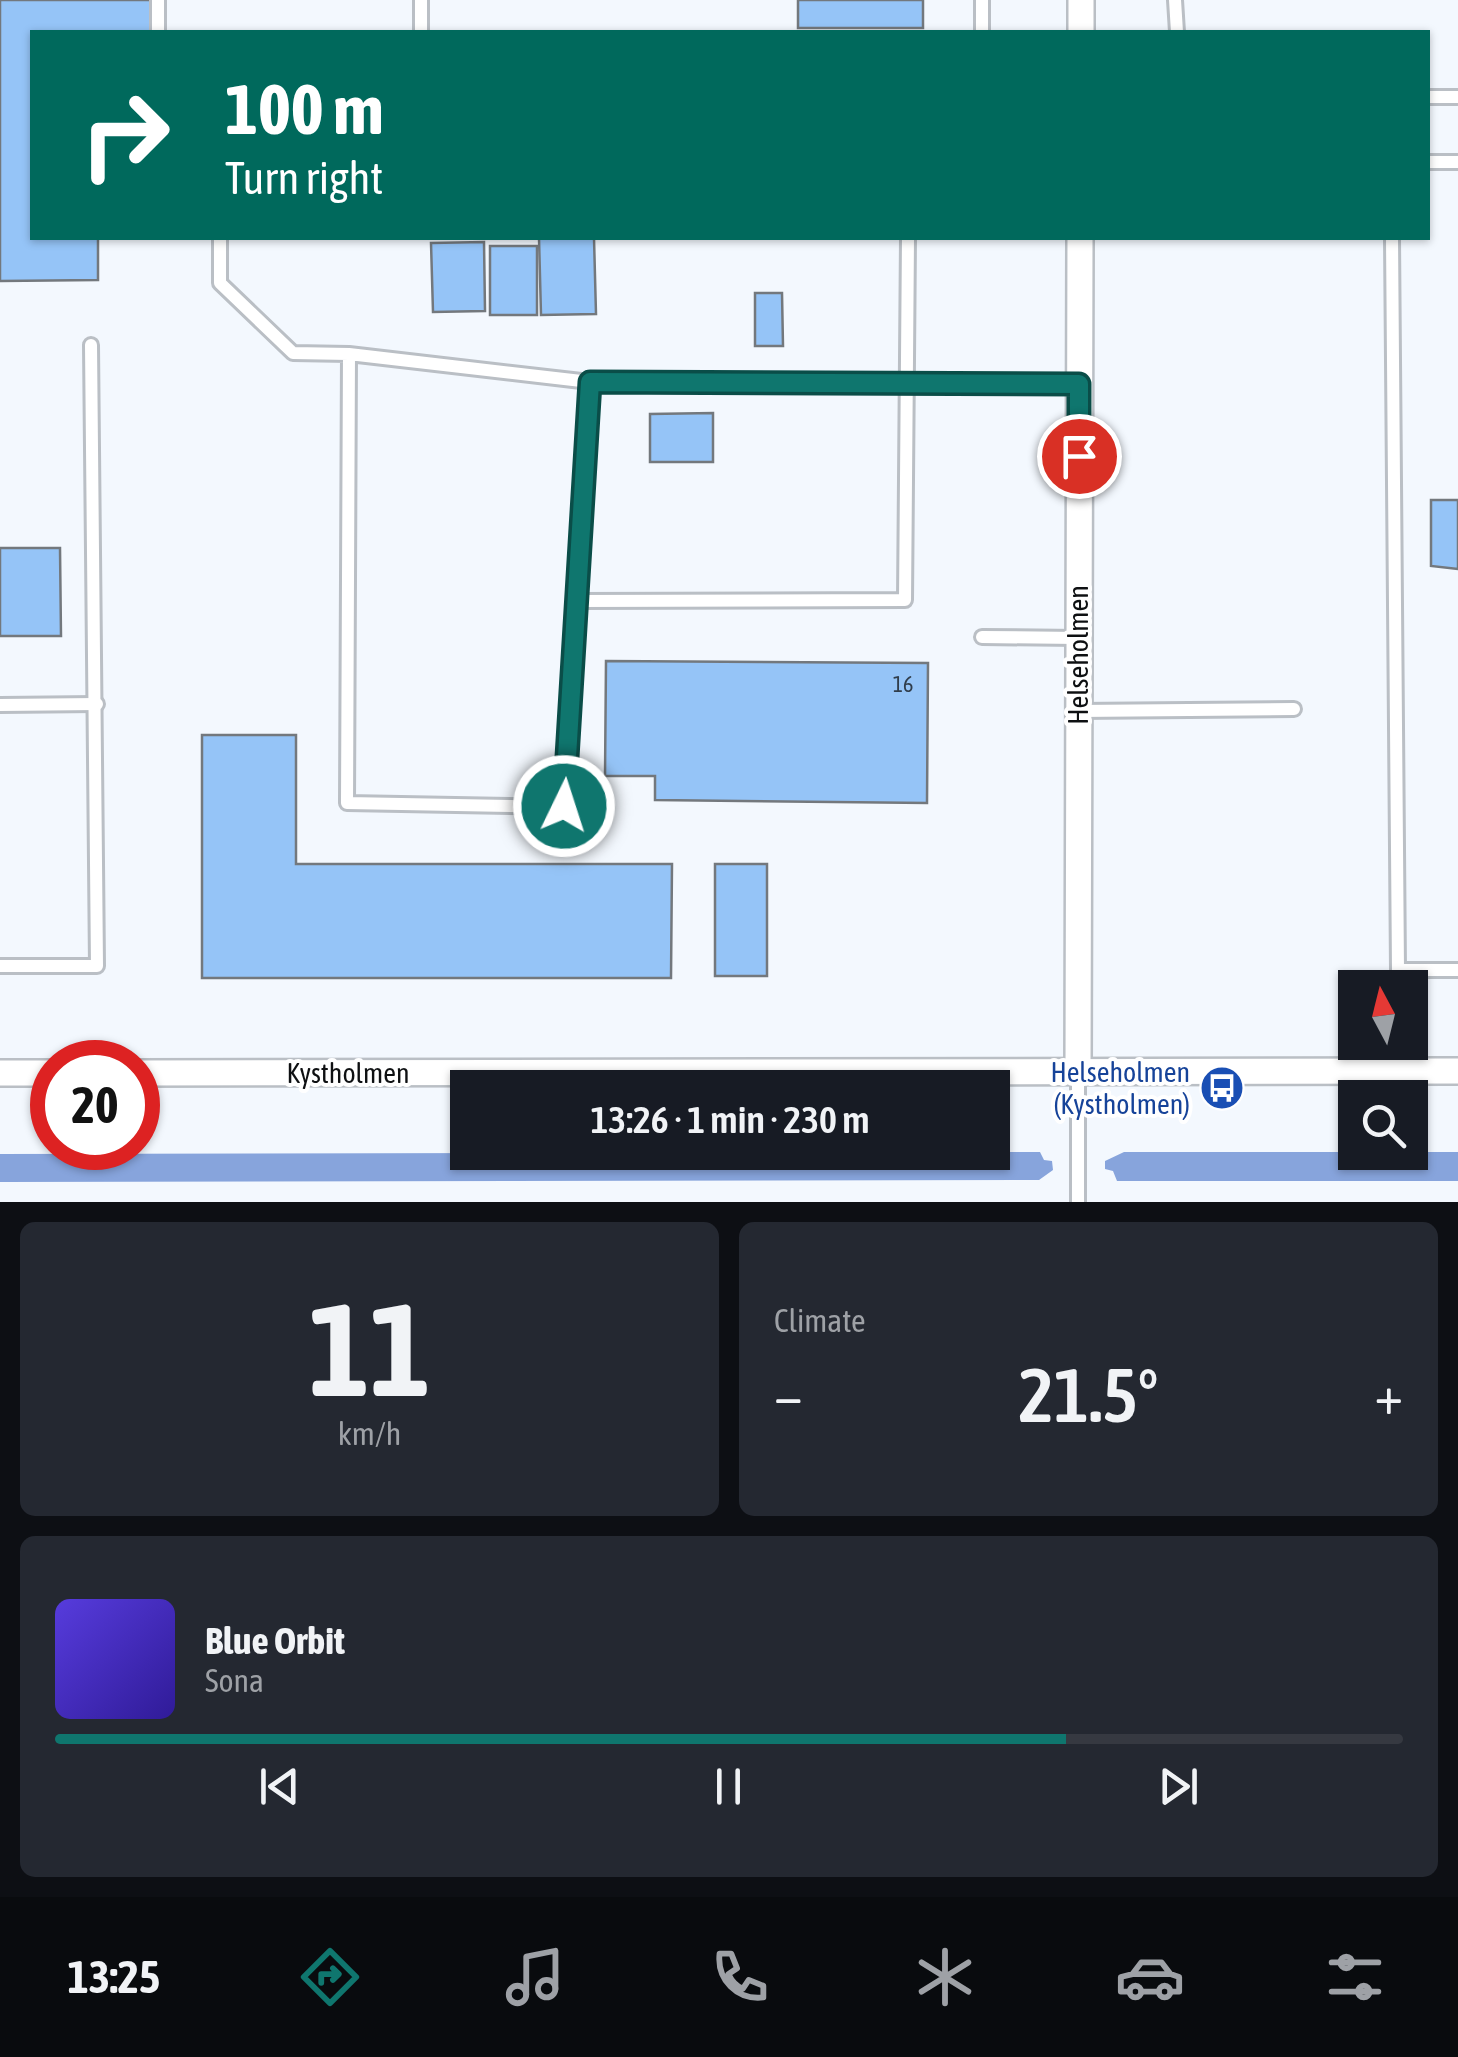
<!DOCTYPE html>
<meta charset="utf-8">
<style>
body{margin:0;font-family:"Asap Condensed",sans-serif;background:#242831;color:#f1f3f6;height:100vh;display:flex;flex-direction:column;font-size:38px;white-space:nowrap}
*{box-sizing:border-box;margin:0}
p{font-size:32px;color:#9ea1a6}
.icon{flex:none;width:55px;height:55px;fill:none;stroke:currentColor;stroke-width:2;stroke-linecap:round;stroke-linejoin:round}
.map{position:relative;height:1202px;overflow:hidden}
.drawer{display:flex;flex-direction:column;gap:20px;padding:20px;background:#0d0f14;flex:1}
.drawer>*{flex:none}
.guide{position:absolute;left:30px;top:30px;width:1400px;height:210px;border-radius:0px;box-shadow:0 2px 8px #0004;background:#00695c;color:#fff;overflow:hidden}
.needle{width:65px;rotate:353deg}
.tools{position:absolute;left:1338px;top:970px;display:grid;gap:20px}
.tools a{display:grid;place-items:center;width:90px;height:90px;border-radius:0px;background:#171b24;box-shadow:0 2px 8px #0004;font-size:50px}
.speed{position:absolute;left:30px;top:1040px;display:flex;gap:20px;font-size:50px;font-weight:700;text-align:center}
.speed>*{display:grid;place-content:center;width:130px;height:130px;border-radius:50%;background:#171b24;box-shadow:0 2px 8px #0004;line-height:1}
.speed .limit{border:15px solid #d22;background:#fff;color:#111}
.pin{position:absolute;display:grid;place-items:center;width:85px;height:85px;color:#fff;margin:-42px;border:5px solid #fff;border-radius:50%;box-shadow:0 2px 10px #0007}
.me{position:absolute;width:110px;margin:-55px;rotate:4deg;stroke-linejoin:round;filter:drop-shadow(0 0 8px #0008)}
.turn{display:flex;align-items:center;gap:35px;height:210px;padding:0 30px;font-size:45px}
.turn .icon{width:130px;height:130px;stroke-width:2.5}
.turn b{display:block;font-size:70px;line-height:85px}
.big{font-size:75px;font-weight:600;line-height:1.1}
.drawer .widget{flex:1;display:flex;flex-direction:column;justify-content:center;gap:15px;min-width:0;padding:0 35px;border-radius:15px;background:#242831}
.drawer .dial{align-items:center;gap:0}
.dial b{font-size:130px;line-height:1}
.song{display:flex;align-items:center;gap:30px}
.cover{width:120px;height:120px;border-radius:15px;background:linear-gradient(135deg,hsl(250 70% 55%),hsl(250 70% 35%))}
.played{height:10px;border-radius:5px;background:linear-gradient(90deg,#0f766e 75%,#363941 75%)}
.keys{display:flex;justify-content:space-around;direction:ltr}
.heat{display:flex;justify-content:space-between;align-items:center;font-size:55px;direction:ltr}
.drawer .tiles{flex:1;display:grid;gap:20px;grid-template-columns:1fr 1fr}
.widget:last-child{grid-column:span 2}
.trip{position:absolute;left:450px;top:1070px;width:560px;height:100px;border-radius:0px;background:#171b24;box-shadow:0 2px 8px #0004;font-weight:600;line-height:100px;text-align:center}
.menu{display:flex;height:160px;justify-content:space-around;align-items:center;background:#090b0e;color:#9ea1a6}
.menu .icon{width:70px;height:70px}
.menu .current{color:#0f766e}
.menu b{font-size:45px;color:#f1f3f6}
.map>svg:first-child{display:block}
.water{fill:#87a4dc}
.building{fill:#95c4f7;stroke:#73787d;stroke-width:2.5}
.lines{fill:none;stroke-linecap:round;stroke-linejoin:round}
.lane-casing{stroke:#babfc5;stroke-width:18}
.street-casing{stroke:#babfc5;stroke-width:30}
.lane{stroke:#fff;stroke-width:12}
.street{stroke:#fff;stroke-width:25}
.route-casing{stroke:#0a4d48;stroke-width:25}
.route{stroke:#0f766e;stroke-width:18}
.labels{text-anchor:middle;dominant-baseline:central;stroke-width:8;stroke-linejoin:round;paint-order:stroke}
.number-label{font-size:22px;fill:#303d4b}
.street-label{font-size:28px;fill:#0e1012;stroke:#fff}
.transit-label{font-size:28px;fill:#164399;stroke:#fff;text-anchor:end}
</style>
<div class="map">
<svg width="1458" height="1202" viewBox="0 0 1458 1202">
<rect width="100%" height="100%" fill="#f3f8fe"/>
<g class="water">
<polygon points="1040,1152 1044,1160 1052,1161 1053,1170 1039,1180 0,1182 0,1154"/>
<polygon points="1124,1152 1458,1152 1458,1181 1117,1181 1113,1171 1105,1169 1105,1161"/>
</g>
<g class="building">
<polygon points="0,0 152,0 152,32 32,32 32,238 98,238 98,280 0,281"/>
<rect x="798" y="0" width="125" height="28"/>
<polygon points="539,238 594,238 596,314 541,315"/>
<polygon points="484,242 485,311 433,312 431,243"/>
<rect x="490" y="246" width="47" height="69"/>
<polygon points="755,293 782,293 783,346 755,346"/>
<polygon points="713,413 713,462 650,462 650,414"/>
<polygon points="1431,500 1458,500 1458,569 1431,566"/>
<polygon points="0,548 60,548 61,636 0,636"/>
<polygon points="606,661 928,663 927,803 655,800 655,776 605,776"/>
<polygon points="202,735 296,735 296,864 672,864 671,978 202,978"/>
<rect x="715" y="864" width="52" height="112"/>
</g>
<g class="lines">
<defs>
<g id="lane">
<polyline points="421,0 421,32"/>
<polyline points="982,0 982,32"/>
<polyline points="1175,0 1177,32"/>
<polyline points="158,32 158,0"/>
<polyline points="1428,97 1458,97"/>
<polyline points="1428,162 1458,162"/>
<polyline points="220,238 220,283 293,353 349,354 590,382 564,807 347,803 349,354"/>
<polyline points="1392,238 1398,970 1458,970"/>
<polyline points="590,382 1079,384"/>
<polyline points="578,601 905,600 908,238"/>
<polyline points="982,637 1078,638"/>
<polyline points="0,705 97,704"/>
<polyline points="1078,711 1294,709"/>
<polyline points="0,966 97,966 91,345"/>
<polyline points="1078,1202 1078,1072"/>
</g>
<g id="street">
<polyline points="1081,32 1081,0"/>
<polyline points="1078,1072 1080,238"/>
<polyline points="0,1073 52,1073"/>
<polyline points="138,1073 1458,1071"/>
</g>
</defs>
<use href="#lane" class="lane-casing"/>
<use href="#street" class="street-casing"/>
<use href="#lane" class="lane"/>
<use href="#street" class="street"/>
</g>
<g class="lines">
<defs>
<polyline id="route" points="564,806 590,382 1079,384 1079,456"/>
</defs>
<use href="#route" class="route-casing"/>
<use href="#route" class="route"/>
</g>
<defs>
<symbol id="bus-disc" viewBox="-11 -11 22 22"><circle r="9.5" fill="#1a4fb4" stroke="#fff"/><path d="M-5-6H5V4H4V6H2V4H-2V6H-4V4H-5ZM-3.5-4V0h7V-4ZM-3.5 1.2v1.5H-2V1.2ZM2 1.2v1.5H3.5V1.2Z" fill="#fff"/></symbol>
</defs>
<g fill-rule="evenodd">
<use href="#bus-disc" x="1197" y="1063" width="50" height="50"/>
</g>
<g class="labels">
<g class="number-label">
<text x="903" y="684">16</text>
</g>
<g class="street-label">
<text transform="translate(1078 655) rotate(-90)">Helseholmen</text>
<text x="348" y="1073">Kystholmen</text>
</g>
<g class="transit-label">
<text x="1190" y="1072">Helseholmen<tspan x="1190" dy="32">(Kystholmen)</tspan></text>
</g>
</g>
</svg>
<div class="tools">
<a><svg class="needle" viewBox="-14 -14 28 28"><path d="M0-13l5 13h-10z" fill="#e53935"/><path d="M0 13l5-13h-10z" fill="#9ea1a6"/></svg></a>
<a><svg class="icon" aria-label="search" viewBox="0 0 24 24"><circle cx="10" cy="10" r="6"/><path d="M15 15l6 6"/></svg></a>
</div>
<div class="speed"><div class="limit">20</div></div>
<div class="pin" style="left:1079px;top:456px;background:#d93025"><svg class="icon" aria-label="arrive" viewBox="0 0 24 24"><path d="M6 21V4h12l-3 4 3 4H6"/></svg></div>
<svg class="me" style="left:564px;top:806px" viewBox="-20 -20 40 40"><circle r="17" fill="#0f766e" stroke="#fff" stroke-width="3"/><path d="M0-11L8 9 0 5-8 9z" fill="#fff"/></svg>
<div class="trip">13:26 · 1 min · 230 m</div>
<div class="guide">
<div class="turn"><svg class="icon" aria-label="right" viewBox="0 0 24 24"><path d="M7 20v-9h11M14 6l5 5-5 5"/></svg><div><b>100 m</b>Turn right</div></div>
</div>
</div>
<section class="drawer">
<div class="tiles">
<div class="widget dial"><b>11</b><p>km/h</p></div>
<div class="widget"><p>Climate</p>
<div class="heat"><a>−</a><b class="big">21.5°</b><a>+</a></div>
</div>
<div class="widget">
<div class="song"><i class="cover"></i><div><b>Blue Orbit</b><p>Sona</p></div></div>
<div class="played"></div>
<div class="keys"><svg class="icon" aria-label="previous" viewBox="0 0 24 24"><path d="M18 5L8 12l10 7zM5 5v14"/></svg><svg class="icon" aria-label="pause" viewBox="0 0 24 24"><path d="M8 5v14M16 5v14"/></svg><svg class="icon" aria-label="next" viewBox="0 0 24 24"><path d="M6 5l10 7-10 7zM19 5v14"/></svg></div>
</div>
</div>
</section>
<nav class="menu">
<b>13:25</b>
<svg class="icon current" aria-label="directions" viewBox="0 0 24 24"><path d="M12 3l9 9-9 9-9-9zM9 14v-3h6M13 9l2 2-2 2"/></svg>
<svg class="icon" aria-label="music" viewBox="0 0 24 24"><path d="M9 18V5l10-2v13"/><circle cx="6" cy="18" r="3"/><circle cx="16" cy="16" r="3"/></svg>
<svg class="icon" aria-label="phone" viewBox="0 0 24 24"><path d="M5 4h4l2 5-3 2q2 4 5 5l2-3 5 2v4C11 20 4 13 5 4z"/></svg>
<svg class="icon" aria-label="climate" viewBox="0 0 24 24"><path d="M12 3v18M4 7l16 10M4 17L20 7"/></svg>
<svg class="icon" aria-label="car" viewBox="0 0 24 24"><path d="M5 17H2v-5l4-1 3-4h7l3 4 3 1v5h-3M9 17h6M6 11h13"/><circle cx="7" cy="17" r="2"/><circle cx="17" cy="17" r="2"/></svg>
<svg class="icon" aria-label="filters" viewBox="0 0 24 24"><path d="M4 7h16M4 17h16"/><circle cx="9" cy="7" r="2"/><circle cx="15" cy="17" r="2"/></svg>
</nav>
